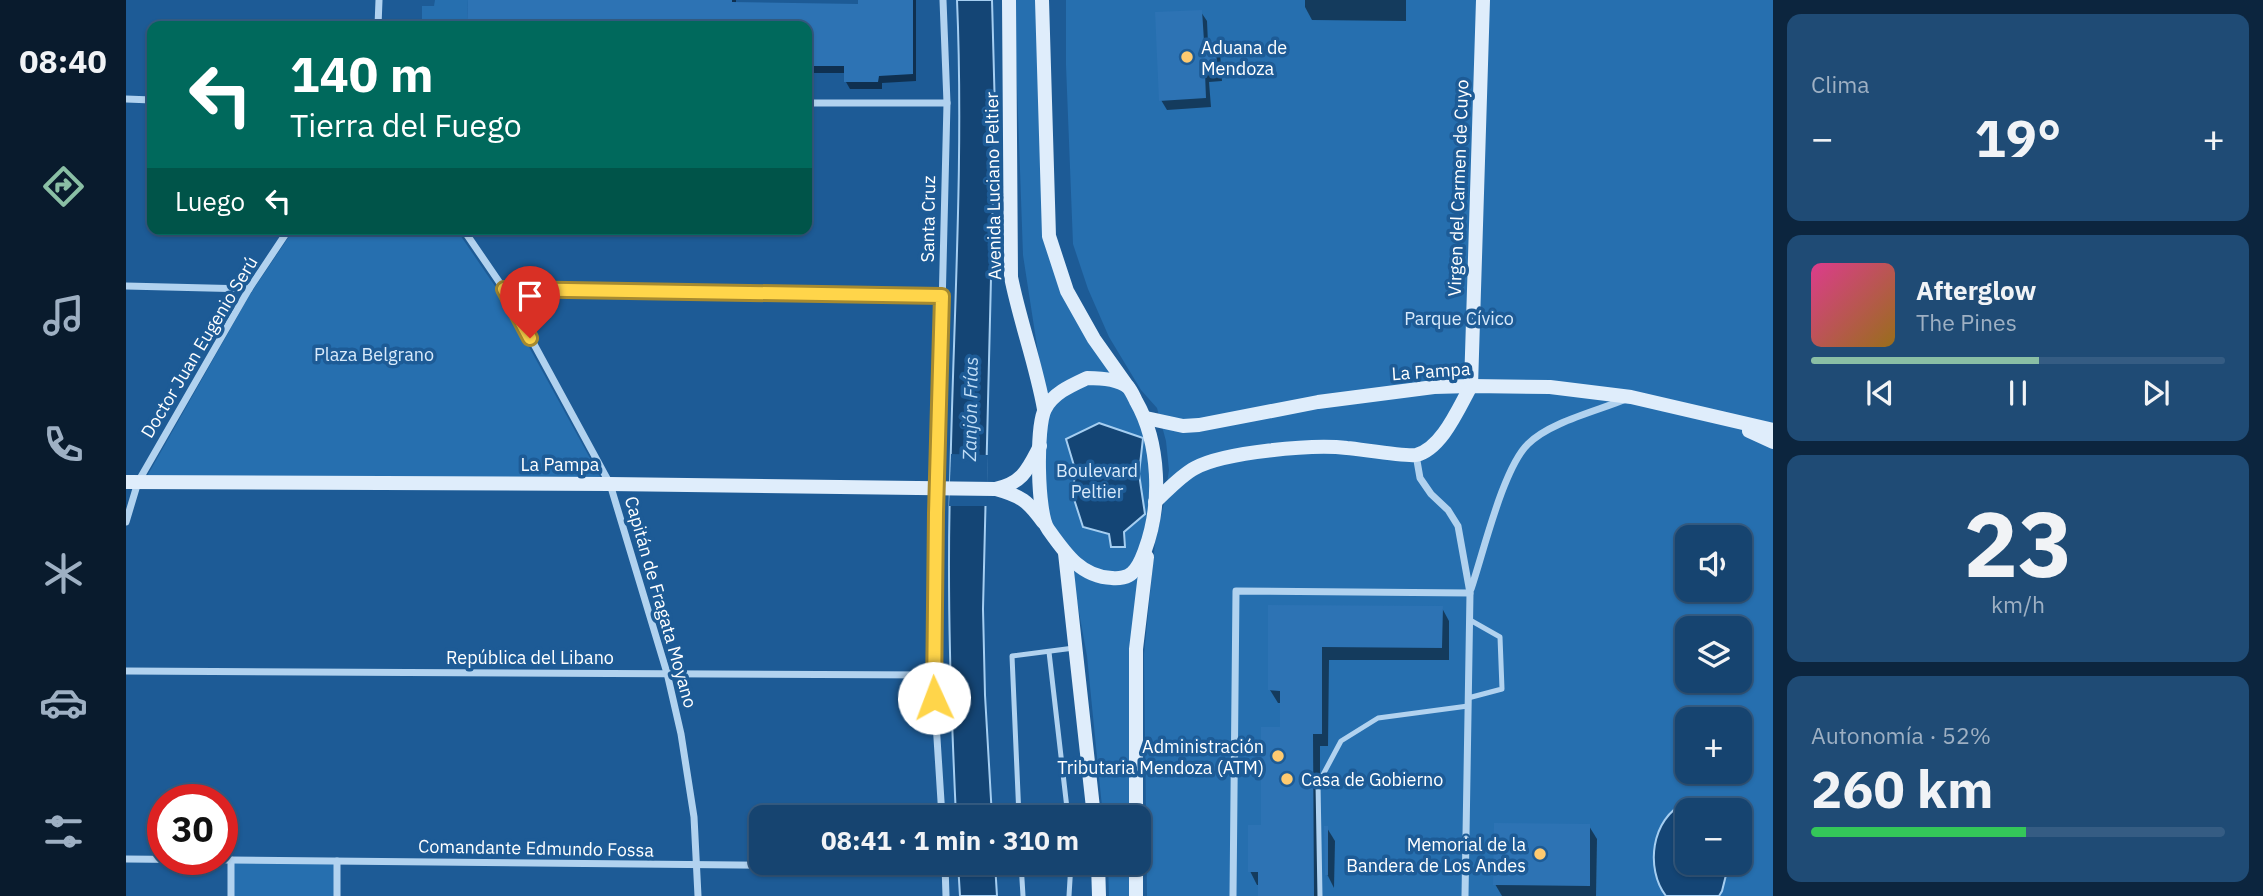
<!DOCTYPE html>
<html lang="es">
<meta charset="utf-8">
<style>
body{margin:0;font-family:"IBM Plex Sans",sans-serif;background:#1f4b75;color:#f1f3f6;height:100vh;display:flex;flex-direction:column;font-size:26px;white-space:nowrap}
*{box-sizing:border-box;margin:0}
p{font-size:23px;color:#9eb0c3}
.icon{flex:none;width:38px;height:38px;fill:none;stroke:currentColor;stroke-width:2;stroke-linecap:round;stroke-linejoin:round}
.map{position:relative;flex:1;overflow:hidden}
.sheet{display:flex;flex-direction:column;gap:14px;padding:14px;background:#0c253e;width:490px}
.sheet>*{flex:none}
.banner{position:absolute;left:21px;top:21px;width:665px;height:214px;border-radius:14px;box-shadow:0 2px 5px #0004,0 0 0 2px #355c83;background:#00695c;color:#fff;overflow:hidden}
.buttons{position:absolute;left:1549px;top:525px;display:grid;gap:14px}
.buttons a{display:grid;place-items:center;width:77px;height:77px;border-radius:14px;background:#164470;box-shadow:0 2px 5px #0004,0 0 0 2px #355c83;font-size:35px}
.speed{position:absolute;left:21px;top:784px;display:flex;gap:14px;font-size:35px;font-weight:700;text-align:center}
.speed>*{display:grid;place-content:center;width:91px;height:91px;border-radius:50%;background:#164470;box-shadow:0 2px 5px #0004,0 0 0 2px #355c83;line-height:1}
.speed .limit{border:10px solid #d22;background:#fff;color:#111}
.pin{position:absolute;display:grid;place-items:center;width:60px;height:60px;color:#fff;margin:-72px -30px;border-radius:50% 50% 50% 0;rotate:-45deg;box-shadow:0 0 7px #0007}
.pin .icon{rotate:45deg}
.me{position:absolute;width:77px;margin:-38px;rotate:358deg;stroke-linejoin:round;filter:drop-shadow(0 0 5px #0008)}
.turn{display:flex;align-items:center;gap:24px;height:147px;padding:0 28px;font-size:32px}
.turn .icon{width:91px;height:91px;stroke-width:2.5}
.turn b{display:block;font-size:49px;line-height:60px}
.then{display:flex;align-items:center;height:66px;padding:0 28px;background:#0003;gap:14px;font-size:26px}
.big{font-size:52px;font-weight:800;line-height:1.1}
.sheet .card{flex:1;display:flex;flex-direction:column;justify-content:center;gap:10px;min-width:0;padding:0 24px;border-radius:14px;background:#1f4b75}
.sheet .dial{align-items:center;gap:0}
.dial b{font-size:91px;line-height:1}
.song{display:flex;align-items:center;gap:21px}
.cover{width:84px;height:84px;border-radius:10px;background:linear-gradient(135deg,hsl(330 70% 55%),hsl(40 70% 35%))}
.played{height:7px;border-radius:4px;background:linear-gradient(90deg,#8abfa5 55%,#355c83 55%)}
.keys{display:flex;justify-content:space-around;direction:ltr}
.heat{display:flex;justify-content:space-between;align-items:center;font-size:38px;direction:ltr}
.charge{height:10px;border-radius:5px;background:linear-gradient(90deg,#34c759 52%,#355c83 0)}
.trip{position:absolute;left:623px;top:805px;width:402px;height:70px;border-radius:14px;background:#164470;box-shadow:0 2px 5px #0004,0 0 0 2px #355c83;font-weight:800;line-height:70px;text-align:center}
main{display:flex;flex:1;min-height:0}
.menu{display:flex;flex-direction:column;width:126px;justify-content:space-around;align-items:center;background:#091b2d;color:#9eb0c3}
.menu .icon{width:49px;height:49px}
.menu .current{color:#8abfa5}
.menu b{font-size:32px;color:#f1f3f6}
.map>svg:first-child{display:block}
.green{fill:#266faf;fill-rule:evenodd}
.water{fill:#144575;stroke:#a5cef1;stroke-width:2}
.pier{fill:#1d5b96}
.shadow{fill:#0007}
.building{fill:#2d73b4}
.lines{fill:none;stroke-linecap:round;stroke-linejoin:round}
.lane{stroke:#b1d2ef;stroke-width:5}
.street{stroke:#b1d2ef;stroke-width:7}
.secondary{stroke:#dfedfb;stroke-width:14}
.route-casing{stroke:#a68a30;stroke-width:18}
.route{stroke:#ffd54a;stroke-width:12}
.poi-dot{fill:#feca70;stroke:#1d5b96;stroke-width:2.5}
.labels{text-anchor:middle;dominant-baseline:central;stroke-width:7;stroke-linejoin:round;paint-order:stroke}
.poi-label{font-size:18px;fill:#fff;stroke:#1d5b96;text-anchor:start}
.street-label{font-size:18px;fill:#fff;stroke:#1d5b96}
.park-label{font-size:18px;fill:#d8eafb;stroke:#1d5b96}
.water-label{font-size:19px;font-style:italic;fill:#bedcf6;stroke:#1d5b96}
</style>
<main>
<nav class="menu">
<b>08:40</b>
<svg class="icon current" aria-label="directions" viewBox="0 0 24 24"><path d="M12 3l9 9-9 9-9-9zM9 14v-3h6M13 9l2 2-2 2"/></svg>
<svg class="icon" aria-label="music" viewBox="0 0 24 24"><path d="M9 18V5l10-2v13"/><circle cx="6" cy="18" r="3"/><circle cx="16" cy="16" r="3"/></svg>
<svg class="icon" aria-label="phone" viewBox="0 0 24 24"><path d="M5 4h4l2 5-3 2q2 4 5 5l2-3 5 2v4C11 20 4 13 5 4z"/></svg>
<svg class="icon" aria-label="climate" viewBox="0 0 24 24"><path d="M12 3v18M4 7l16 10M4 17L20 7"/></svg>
<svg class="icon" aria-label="car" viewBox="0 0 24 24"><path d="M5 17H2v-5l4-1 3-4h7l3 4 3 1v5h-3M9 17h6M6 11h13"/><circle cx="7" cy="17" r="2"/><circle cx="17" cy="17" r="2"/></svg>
<svg class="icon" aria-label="filters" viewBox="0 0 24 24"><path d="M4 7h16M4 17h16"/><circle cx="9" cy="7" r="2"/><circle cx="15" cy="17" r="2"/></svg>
</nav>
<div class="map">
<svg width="1647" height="896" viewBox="0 0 1647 896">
<rect width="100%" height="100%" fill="#1d5b96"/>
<g class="green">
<polygon points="309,0 342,0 341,26 296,26 296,6 308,6"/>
<polygon points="888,0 912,0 918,238 1017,419 1025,464 1006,817 977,817 961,656 942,552 922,524 917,484 921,411 897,255"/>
<path d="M940,0H1647V896H1021L1018,654L1029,543L1038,503L1043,470L1040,441L1031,408L1015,390L983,337L962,289L947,244L940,65ZM1561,537H1614V590H1561ZM1561,628H1614V681H1561ZM1561,719H1614V772H1561ZM1561,810H1614V863H1561Z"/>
<polygon points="168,229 330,229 373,292 476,480 20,478 123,296"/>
<polygon points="105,860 211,861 211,896 105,896"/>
<polygon points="982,863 1007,863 1006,896 983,896"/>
</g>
<g class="water">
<path d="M831,0H866L869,112L857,609L859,695L866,817H830C825,707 821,598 824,488C827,325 838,163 831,0Z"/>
<polygon points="973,423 1017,438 1013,474 1019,514 998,532 999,547 985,547 983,534 957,527 947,496 949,469 940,439"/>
<path d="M1559,803L1577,804L1588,810H1561V863H1603L1596,891L1593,896H1540C1519,869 1525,818 1559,803Z"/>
<polygon points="832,863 869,863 871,896 834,896"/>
</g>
<polygon class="pier" points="825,454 862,455 861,506 823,506"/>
<g class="shadow">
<polygon points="357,0 610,0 610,4 734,5 734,0 790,0 790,81 756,83 756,89 724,89 720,82 720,73 681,73 681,26 343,26 344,1"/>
<polygon points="1179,0 1280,0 1280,21 1186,20 1179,7"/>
<polygon points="1075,12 1081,21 1082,43 1089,43 1094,52 1096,81 1083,82 1085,107 1041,110 1035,100"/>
<polygon points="1144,607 1316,608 1323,621 1323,660 1203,660 1202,746 1194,746 1194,896 1133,896 1133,885 1131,885 1124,871 1136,827 1156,729 1156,703 1152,703 1144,690"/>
<polygon points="1463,826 1471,839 1470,896 1376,896 1369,884"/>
<polygon points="1201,828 1209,841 1208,888 1201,874"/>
</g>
<g class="building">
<polygon points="342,0 606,0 606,2 732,4 732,0 787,0 787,74 753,76 752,82 718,82 718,66 681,66 681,26 341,26"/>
<polygon points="1076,10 1078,41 1090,41 1091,72 1079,73 1080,98 1033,101 1029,12"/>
<polygon points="1142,605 1317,606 1316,648 1196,647 1196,734 1187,734 1188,896 1132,896 1132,872 1122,872 1122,825 1135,825 1135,727 1154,727 1154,691 1142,690"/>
<polygon points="1368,823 1464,824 1464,886 1367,885"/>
<polygon points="1198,826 1202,826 1202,875 1199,875"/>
</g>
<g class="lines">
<g class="lane">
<polyline points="923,652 942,817"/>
<polyline points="1342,698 1376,689 1374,637 1344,620"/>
<polyline points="893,817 886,656 948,648"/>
<polyline points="895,863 897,896"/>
<polyline points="869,864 893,863"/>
<polyline points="943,896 945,863"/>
<polyline points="1194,896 1192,784 1215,741 1252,718 1342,706"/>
</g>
<g class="street">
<polyline points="252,26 253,0"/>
<polyline points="0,99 26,100"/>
<polyline points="681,103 821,103"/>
<polyline points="337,229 378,289 484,484 541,673 555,734 568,817 572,896"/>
<polyline points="0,286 123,289"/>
<polyline points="378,289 816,296"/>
<polyline points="1290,455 1294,478 1305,494 1322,510 1332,526 1344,593 1339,896"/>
<polyline points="0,522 12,482 123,289 163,229"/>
<path d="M1345,589C1357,554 1377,468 1402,444C1424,422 1471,411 1500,399"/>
<polyline points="0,671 807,675"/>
<polyline points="816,817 807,675 821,103 817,0"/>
<polyline points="0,859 819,867"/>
<polyline points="819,865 820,896"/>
<polyline points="105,896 105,860"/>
<polyline points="211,896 211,861"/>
<polyline points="1107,896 1110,591 1344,593"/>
</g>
<g class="secondary">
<path d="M883,0L885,277C894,322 910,364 918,409"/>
<polyline points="916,0 923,236 941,291 968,339 1002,387"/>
<path d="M961,378C973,378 992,379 1002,387C1005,390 1008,397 1010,401C1034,443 1036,504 1019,550C1016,558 1013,567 1006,573C1002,577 993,579 986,578C955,577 939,553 922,529C911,514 910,426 919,409C927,393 946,385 961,378Z"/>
<polyline points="1020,418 1057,426 1073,425 1192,402 1308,387 1345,386 1424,387 1505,397 1647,430"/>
<polyline points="1623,431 1647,442"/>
<path d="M0,482L484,484L869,489C897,483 902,469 914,446"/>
<path d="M870,489C895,496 902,501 917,522"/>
<path d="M1029,502C1041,491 1054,476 1069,468C1098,452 1187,444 1221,448C1234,449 1281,457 1290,455C1316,449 1333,407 1345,386L1357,0"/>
<polyline points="939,553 968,817"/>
<polyline points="1010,817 1010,649 1021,557"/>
<polyline points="972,863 973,896"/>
<polyline points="1010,896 1010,863"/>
</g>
</g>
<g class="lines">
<defs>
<polyline id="route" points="404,338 378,289 816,296 810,513 808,698"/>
</defs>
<use href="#route" class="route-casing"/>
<use href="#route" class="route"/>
</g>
<g class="poi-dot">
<circle cx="1061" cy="57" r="7"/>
<circle cx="1152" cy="756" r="7"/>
<circle cx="1161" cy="779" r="7"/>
<circle cx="1414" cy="854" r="7"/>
</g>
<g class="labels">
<g class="poi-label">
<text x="1075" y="47">Aduana de<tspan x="1075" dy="21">Mendoza</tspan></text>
<text x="1138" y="746" text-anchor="end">Administración<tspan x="1138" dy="21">Tributaria Mendoza (ATM)</tspan></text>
<text x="1175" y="779">Casa de Gobierno</text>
<text x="1400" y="844" text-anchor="end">Memorial de la<tspan x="1400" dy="21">Bandera de Los Andes</tspan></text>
</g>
<g class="street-label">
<text transform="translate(867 186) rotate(-91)">Avenida Luciano Peltier</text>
<text transform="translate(1332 188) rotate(-88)">Virgen del Carmen de Cuyo</text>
<text transform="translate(802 219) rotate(-89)">Santa Cruz</text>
<text transform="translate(73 347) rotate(-59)">Doctor Juan Eugenio Serú</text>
<text transform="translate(1305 371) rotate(-4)">La Pampa</text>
<text x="434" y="464">La Pampa</text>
<text transform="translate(535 602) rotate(74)">Capitán de Fragata Moyano</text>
<text x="404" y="657">República del Libano</text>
<text transform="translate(410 848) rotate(1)">Comandante Edmundo Fossa</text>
</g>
<g class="park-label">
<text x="1333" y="318">Parque Cívico</text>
<text x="248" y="354">Plaza Belgrano</text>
<text x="971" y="470">Boulevard<tspan x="971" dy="21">Peltier</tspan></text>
</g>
<g class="water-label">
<text transform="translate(844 409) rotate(-89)">Zanjón Frías</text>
</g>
</g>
</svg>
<div class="buttons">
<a><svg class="icon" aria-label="sound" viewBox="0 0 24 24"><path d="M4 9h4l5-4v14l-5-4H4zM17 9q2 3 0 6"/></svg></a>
<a><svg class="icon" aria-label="layers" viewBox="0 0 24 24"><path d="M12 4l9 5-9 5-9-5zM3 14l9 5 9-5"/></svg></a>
<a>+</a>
<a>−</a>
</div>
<div class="speed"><div class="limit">30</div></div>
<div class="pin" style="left:404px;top:338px;background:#d93025"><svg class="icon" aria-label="arrive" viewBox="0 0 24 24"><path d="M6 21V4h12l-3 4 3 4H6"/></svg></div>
<svg class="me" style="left:808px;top:698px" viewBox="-20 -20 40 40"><circle r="19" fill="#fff"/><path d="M0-13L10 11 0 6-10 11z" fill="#ffd54a"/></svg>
<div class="trip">08:41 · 1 min · 310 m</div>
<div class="banner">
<div class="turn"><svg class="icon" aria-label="left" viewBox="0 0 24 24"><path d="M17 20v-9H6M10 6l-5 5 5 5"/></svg><div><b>140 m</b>Tierra del Fuego</div></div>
<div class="then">Luego<svg class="icon" aria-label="left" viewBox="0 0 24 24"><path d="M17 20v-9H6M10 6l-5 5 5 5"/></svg></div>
</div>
</div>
<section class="sheet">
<div class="card"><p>Clima</p>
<div class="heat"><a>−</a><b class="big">19°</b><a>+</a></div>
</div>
<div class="card">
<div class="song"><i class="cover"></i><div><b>Afterglow</b><p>The Pines</p></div></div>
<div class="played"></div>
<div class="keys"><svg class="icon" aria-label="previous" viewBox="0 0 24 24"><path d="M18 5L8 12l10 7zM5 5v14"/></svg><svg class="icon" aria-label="pause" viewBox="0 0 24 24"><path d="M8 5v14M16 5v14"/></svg><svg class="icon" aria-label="next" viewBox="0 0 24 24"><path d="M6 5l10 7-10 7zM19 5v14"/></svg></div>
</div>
<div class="card dial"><b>23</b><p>km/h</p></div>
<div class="card"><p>Autonomía · 52%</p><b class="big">260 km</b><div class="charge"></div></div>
</section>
</main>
